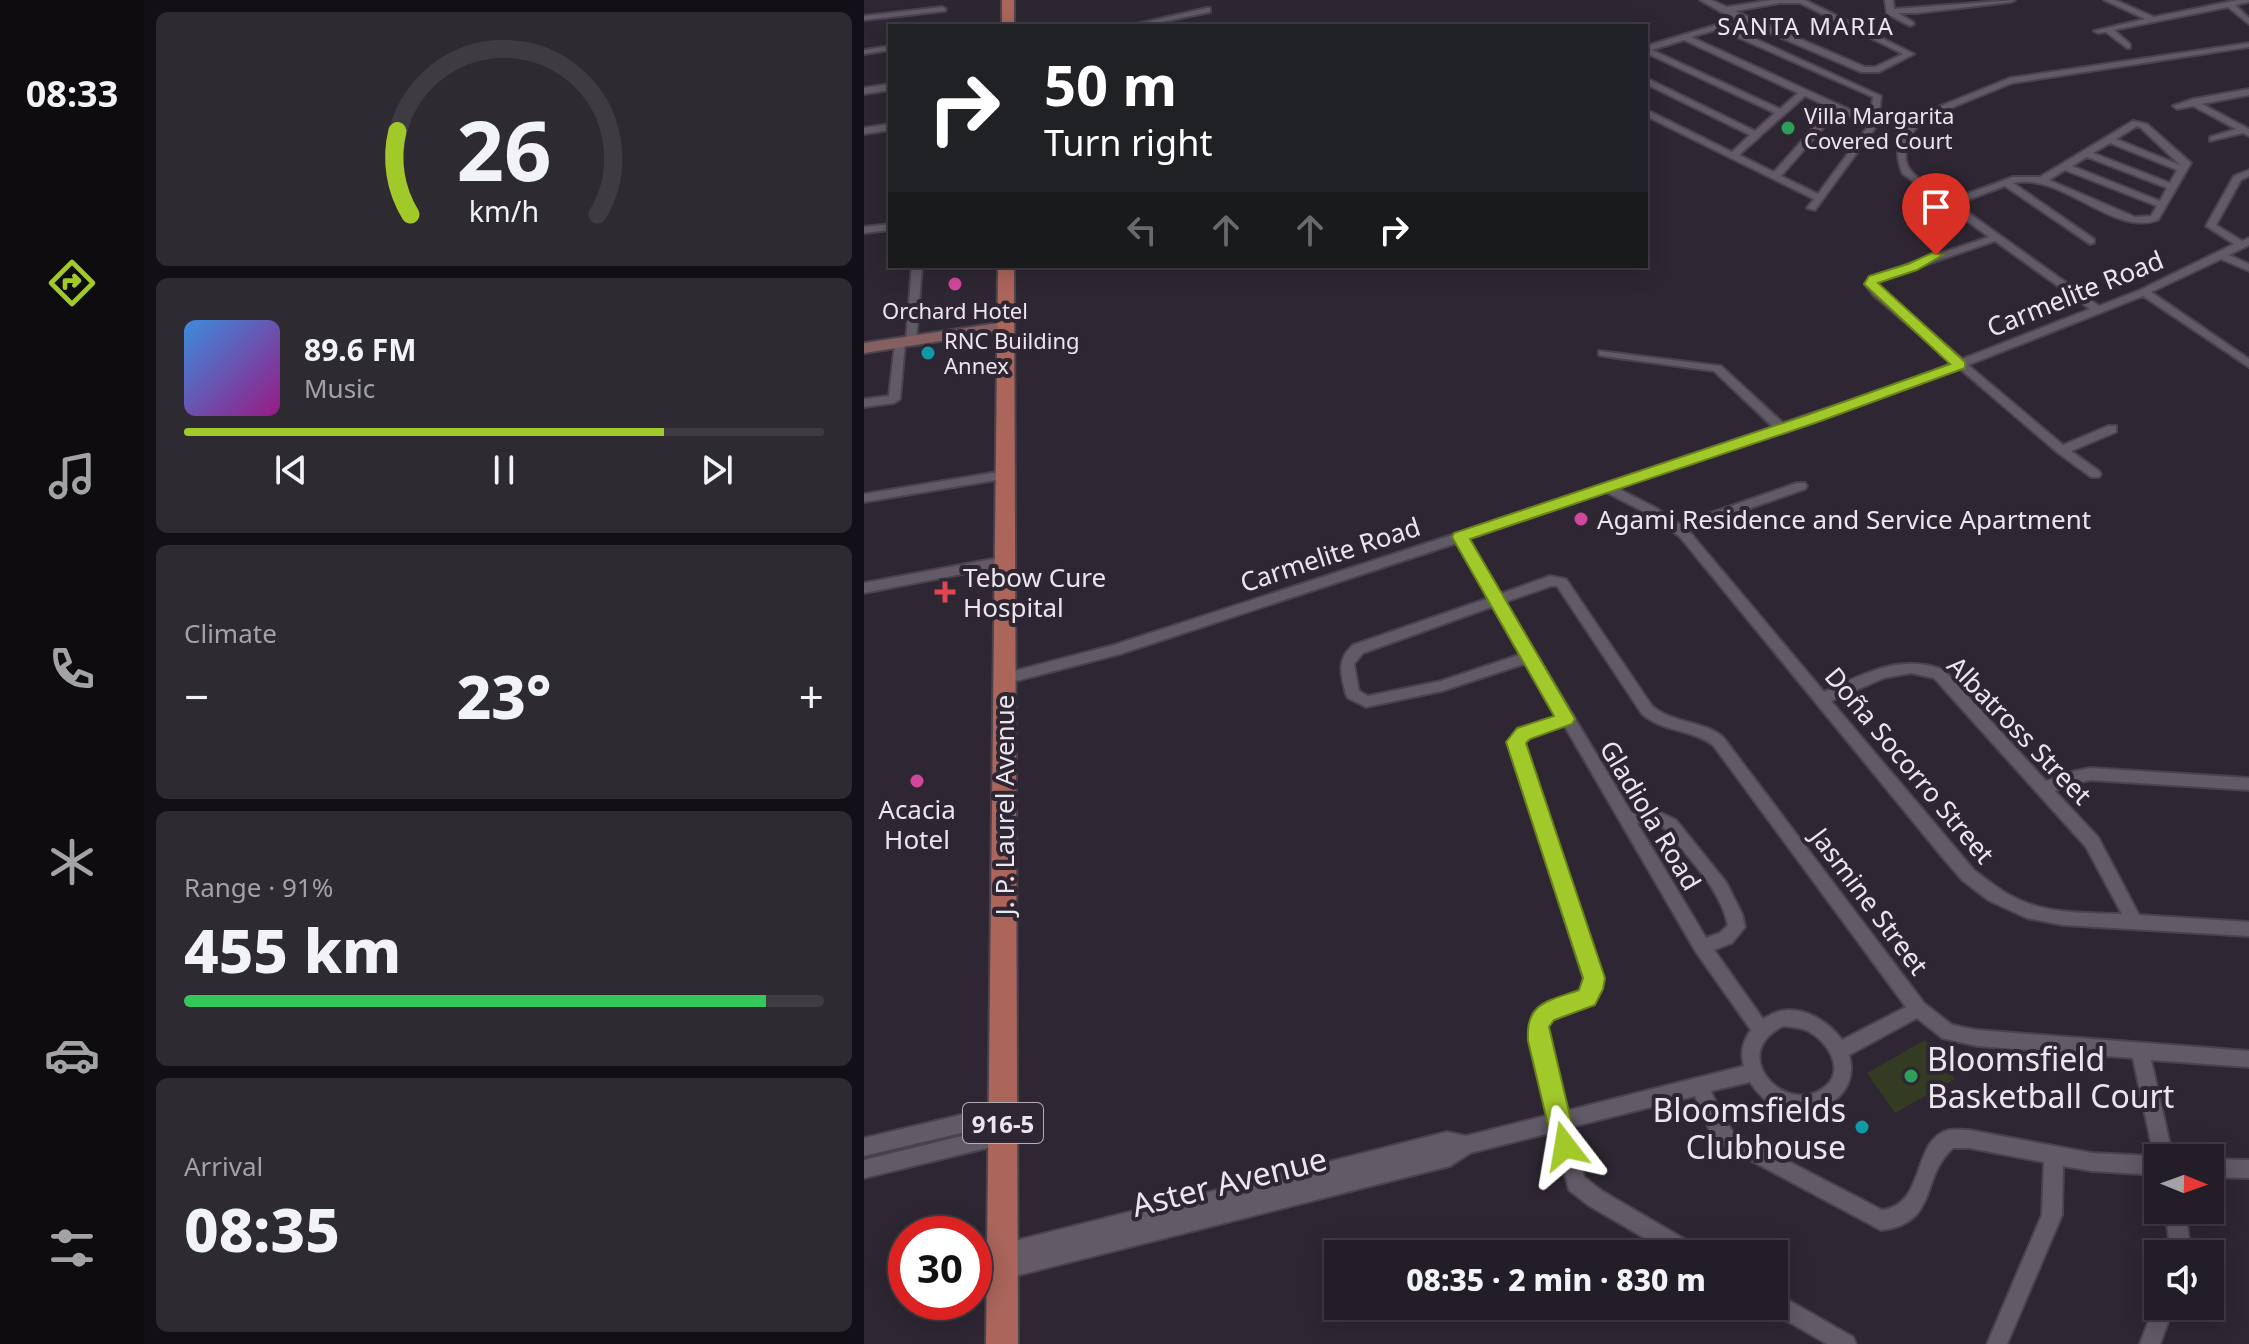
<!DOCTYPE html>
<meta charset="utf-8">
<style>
body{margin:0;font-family:"Noto Sans",sans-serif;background:#2e2a32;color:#f1f3f6;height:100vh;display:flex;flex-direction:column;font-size:30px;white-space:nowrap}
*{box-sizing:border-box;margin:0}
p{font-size:26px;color:#a2a2a7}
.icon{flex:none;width:44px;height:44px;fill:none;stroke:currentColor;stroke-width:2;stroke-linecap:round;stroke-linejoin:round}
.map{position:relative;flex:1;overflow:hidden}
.side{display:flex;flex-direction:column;gap:12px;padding:12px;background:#131015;width:720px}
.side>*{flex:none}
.banner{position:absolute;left:24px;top:24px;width:760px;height:244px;border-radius:0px;box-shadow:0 4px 20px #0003,0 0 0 2px #3f3b43;background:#202124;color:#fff;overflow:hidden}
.needle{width:52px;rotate:91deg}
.buttons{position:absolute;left:1280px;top:1144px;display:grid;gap:16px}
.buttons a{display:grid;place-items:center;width:80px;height:80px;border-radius:0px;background:#221d26;box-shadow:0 4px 20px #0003,0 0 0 2px #3f3b43;font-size:40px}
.speed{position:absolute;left:24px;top:1216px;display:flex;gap:16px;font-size:40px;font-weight:700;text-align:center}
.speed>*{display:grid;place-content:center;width:104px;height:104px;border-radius:50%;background:#221d26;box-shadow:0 4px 20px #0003,0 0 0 2px #3f3b43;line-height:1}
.speed .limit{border:12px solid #d22;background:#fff;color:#111}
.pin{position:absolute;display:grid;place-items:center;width:68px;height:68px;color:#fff;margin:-82px -34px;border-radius:50% 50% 50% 0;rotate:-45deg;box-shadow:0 0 8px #0007}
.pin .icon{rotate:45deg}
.me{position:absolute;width:88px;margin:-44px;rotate:346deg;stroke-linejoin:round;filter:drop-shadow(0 0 6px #0008)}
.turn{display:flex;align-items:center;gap:28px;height:168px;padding:0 24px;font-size:36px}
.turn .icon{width:104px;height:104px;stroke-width:2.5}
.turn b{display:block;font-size:56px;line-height:68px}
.lanes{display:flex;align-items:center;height:76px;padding:0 24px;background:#0003;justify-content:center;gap:40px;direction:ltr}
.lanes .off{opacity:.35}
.big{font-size:60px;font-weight:800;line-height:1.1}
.side .card{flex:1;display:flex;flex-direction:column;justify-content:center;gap:12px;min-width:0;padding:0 28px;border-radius:12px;background:#2e2a32}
.side .dial{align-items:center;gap:0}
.dial svg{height:208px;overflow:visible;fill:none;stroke:#3f3b43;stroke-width:7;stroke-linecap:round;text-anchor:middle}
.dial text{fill:#f1f3f6;stroke:none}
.song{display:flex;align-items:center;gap:24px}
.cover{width:96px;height:96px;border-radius:12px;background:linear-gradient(135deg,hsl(210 70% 55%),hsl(310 70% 35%))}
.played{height:8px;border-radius:4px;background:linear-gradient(90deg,#a1c92a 75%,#3f3b43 75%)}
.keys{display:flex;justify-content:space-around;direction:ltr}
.heat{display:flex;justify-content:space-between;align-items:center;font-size:44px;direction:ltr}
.charge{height:12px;border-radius:6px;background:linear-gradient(90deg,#34c759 91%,#3f3b43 0)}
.trip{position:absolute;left:460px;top:1240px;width:464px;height:80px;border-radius:0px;background:#221d26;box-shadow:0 4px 20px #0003,0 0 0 2px #3f3b43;font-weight:800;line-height:80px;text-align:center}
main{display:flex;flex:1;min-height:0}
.menu{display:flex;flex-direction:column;width:144px;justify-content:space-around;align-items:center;background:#0e0c0f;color:#a2a2a7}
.menu .icon{width:56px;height:56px}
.menu .current{color:#a1c92a}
.menu b{font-size:36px;color:#f1f3f6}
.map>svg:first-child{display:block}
.green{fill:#333c23}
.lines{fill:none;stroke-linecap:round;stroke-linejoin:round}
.street-casing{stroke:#49434e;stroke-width:4}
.secondary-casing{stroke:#49434e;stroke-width:4}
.primary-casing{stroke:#49434e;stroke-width:4}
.street{fill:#615a67;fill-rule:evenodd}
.secondary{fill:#866061;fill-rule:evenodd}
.primary{fill:#ab655b;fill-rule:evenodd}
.route{fill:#a1c92a;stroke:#69831b;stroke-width:2}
.leisure-dot{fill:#2e9e5b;stroke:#2e2733;stroke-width:3}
.hotel-dot{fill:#d1479c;stroke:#2e2733;stroke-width:3}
.culture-dot{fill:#0f9aa8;stroke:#2e2733;stroke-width:3}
.health-dot{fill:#e0444e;stroke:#2e2733;stroke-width:3}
.labels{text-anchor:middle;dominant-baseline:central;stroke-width:8;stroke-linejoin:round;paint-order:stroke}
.far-poi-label{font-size:22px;fill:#ebe6ee;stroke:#2e2733;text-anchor:start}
.far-neighbourhood-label{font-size:24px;letter-spacing:2px;fill:#ebe6ee;stroke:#2e2733}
.shield{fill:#2e2733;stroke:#b2adb6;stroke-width:2}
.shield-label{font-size:24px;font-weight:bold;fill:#ebe6ee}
.street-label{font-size:26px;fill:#ebe6ee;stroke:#2e2733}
.poi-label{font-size:26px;fill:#ebe6ee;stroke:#2e2733;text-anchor:start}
.near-poi-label{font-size:32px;fill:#ebe6ee;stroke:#2e2733;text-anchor:start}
.near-street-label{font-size:32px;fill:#ebe6ee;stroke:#2e2733}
</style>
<main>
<nav class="menu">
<b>08:33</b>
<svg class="icon current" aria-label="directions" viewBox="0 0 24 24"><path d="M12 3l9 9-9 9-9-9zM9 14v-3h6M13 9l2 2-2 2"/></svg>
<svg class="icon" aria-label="music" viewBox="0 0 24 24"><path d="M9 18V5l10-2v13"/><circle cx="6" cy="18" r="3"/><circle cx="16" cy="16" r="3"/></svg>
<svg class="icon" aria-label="phone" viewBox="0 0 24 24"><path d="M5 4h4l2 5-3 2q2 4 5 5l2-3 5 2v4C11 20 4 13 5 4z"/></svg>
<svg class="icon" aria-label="climate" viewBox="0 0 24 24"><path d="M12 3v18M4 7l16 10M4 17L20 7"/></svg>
<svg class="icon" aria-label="car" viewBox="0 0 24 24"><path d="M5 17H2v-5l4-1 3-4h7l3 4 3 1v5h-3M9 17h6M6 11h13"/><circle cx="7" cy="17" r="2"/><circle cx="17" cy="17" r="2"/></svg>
<svg class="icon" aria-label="filters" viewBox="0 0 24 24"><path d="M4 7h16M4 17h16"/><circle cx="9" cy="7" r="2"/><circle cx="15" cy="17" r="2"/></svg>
</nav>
<section class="side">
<div class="card dial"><svg viewBox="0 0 100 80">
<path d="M14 69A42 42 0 1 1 86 69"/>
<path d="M14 69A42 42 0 0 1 9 37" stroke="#a1c92a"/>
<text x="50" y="56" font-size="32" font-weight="700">26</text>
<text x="50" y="72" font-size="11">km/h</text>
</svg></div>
<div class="card">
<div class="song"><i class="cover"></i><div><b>89.6 FM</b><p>Music</p></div></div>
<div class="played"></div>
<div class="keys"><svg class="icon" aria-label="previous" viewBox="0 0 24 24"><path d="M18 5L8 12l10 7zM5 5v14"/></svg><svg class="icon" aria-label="pause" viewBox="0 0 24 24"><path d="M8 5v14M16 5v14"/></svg><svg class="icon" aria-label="next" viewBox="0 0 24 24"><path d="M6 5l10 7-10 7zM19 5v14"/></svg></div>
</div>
<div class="card"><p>Climate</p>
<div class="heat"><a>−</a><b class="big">23°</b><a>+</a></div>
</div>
<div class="card"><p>Range · 91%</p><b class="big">455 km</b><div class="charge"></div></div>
<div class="card"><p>Arrival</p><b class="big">08:35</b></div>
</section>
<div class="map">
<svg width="1385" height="1344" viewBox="0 0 1385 1344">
<rect width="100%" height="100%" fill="#2e2733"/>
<polygon class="green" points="1061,1040 1091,1079 1031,1113 1003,1073"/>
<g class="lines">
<defs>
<g id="street">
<path d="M836,0H847L863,7L908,0H941L1050,54L1015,72H997L857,12ZM916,3H936L1039,54L1011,67H1001L871,11Z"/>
<polygon points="1021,0 1029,0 1030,9 1151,0 1147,2 1053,13 1034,13 1049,22 1050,24 1046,26 1023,14"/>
<polygon points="1240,0 1251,0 1290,17 1374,0 1385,0 1385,2 1371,5 1385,18 1385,24 1364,7 1250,30 1266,44 1266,48 1263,48 1242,32 1234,33 1230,31 1281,19"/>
<polygon points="78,7 82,9 81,11 0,20 0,16"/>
<polygon points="343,8 346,8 346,12 279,26 264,26"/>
<path d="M862,22L866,24L863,26L1017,96L1014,124L951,210L943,208L950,199L782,116V110L785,111L868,152L886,135L782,84V78L891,131L911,113L782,53V46ZM855,29L1009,97L1006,119L827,37ZM820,40L934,93L916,109L788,50ZM941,96L967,108L910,172L875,155ZM974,111L1005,125L954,194L917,176Z"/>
<path d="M1385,43V47L1148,83L1060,119C1047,131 1033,156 1048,172C1058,183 1075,191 1086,200L1149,177H1176L1269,121L1283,124L1327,163L1294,220C1249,237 1198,172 1149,183L1230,239V243L1226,244L1141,186L1092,204L1235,306L1276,290L1370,244L1342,226L1370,176L1385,170V176L1377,180L1352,225L1378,241L1385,238V245L1365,255L1385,264V271L1357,259L1287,292L1385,359V367L1279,296L1104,365L1199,445L1244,426H1252V432L1207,451L1235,471L1237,474L1235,477H1227L1194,453L1095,368L922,432L753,488L792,508L815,524L933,483H941L943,486L941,489L824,530L960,692C1001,674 1035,653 1080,670L1182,781L1202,773L1226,768L1385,778V790L1226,780L1205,785L1191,791L1234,837L1275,915L1385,922V936L1199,925L1163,918L1124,900L1098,880L1079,858L816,537L784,514L742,492L604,539L636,594L686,576L702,579L788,706C809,724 838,720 859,737L1060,1003L1088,1025L1113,1030L1385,1051V1067L1287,1060L1309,1158H1294V1175L1228,1171L1199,1166L1198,1215L1143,1344H1123L1178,1215L1180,1162L1105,1148H1089C1055,1178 1076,1223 1017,1230L858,1145L845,1129L831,1096L707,1127L720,1177L738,1191L834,1247L837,1254H808L724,1205L705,1190L690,1132L606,1153L586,1166L139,1279L132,1276L129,1269L133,1262L128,1254L131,1247L138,1244L583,1132L602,1136L685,1115C680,1095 656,1027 671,1012C682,1001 703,997 717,991L721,983L644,742L654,729L694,716L663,663L578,691L502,707L484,698L482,694C477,675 472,660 489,645L625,598L593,543L256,654L140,684L135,683L133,679L135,675L250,645L591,534L909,427L850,371L739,356L735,355V351L857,366L919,423L1039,383L1089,363L1009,295L1001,284L1006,277L1125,237L1039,174C1028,152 1036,131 1054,115L1146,78ZM1273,126L1277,128L1316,165L1252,139ZM1246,143L1313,170L1306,183L1229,153ZM1223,157L1303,188L1296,201L1208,166ZM1201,170L1293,206L1287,216L1271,217L1185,180ZM1131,241L1226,309L1098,359L1011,284L1014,281ZM687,586H693L778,714C799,732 827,729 849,745L1042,1007L978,1040C965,1022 940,1006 917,1011C911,1012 904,1016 899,1019L850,950L868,943L881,927L878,914L862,882L812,820L791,810L767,812L641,602ZM630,606L658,654L577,681L504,696L495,691L490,664L499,653ZM1047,673L1070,678L1222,847L1258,914C1228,913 1192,914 1163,903C1143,896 1127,883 1110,870L967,701L1020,678ZM700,725L832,952L887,1030C879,1041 876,1053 880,1066L702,1111L684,1041V1022L729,1003L738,984L659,743L664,737ZM780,822H791L802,830C825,859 856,888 864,925L856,933L842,938L773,823ZM1053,1018L1078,1038L1113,1046L1269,1058L1290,1156L1228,1153L1105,1130C1099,1130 1091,1129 1085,1130C1047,1139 1063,1205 1018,1210L870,1133L858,1117L847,1091L886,1082C893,1092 901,1102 913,1107C948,1124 998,1097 985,1055ZM919,1026C928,1027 936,1027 944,1031C962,1040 982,1068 962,1086C924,1119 861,1055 919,1026Z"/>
<polygon points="26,46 26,50 0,54 0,50"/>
<polygon points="26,84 26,90 0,94 0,88"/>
<polygon points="1385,89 1385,95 1338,104 1385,129 1385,136 1379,133 1346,141 1346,137 1372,129 1329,106 1313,109 1309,106 1329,99"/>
<polygon points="26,124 26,130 0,134 0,128"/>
<polygon points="26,224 26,230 0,233 0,227"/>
<polygon points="48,266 58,266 52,341 47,344 42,341"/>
<polygon points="36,340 41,343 36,399 30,403 0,407 0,399 25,396 31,343"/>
<polygon points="140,471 146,475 144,478 0,502 0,494"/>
<polygon points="139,557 144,559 145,562 144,565 0,593 0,583"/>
<polygon points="139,1105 145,1108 148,1114 145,1120 139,1123 0,1156 0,1138"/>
<polygon points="139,1126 145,1129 148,1135 145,1141 139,1144 0,1178 0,1160"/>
<polygon points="1346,1159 1385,1160 1385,1178 1346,1177"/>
<polygon points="1301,1210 1321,1210 1327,1254 1307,1254"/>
<polygon points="910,1292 989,1337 992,1344 963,1344 903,1309 902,1306 910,1306"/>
<polygon points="1293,1299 1294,1306 1310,1306 1296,1344 1276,1344"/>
</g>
<polygon id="secondary" points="141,322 146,324 146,330 0,353 0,343"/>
<g id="primary">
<rect x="138" y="0" width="12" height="26"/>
<polygon points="134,266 150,266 154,1344 122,1344"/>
</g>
</defs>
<use href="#street" class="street-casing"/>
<use href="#secondary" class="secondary-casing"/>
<use href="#primary" class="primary-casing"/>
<use href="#street" class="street"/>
<use href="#secondary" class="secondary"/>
<use href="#primary" class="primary"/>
</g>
<path class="route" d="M1068,253L1079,255L1053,270L1014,283L1101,362V368L954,422L606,539L711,719L708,724L666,739L662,743L741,978L739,989L731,1005L690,1020L685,1027L713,1146L710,1154L701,1158L693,1154L689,1146L664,1041C661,1002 685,1001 715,990L719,978L642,742L653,728L690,716L588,537L590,533L943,415L1086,364L1000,284L1005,276L1044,264Z"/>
<g class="leisure-dot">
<circle cx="924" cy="128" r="8"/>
<circle cx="1047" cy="1076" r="8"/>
</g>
<g class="hotel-dot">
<circle cx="91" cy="284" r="8"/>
<circle cx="717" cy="519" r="8"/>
<circle cx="53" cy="781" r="8"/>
</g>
<g class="culture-dot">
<circle cx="64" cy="353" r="8"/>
<circle cx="998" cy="1127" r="8"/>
</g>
<path class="health-dot" d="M77 580h8v8h8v8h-8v8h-8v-8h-8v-8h8z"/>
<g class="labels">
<g class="far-poi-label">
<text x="940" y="115">Villa Margarita<tspan x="940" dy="25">Covered Court</tspan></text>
<text x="91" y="310" text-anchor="middle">Orchard Hotel</text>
<text x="80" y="340">RNC Building<tspan x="80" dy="25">Annex</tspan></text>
</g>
<g class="far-neighbourhood-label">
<text x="942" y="25">SANTA MARIA</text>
</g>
<rect class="shield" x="99" y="1103" width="80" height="40" rx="6"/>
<g class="shield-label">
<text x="139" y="1123">916-5</text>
</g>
<g class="street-label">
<text transform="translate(1211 293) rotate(-22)">Carmelite Road</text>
<text transform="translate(466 554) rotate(-18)">Carmelite Road</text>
<text transform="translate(1156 730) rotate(46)">Albatross Street</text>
<text transform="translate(1046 765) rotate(50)">Doña Socorro Street</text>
<text transform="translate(140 805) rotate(-90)">J. P. Laurel Avenue</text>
<text transform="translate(787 815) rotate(59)">Gladiola Road</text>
<text transform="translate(1006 901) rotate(53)">Jasmine Street</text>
</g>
<g class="poi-label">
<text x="733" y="519">Agami Residence and Service Apartment</text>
<text x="99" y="577">Tebow Cure<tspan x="99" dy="30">Hospital</tspan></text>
<text x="53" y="809" text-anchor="middle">Acacia<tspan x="53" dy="30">Hotel</tspan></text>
</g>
<g class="near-poi-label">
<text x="1063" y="1058">Bloomsfield<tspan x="1063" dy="37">Basketball Court</tspan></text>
<text x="982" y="1109" text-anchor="end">Bloomsfields<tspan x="982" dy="37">Clubhouse</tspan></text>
</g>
<g class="near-street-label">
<text transform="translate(365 1181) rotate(-14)">Aster Avenue</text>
</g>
</g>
</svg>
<div class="buttons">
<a><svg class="needle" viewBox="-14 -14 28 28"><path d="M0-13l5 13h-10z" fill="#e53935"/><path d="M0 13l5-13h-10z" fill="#a2a2a7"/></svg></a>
<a><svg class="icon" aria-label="sound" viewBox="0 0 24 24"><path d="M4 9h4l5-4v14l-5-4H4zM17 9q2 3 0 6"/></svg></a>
</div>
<div class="speed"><div class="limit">30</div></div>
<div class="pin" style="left:1072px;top:255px;background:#d93025"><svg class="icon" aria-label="arrive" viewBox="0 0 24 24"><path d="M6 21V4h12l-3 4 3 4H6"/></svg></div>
<svg class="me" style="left:701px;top:1146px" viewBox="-20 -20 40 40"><path d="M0-17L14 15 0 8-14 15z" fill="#a1c92a" stroke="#fff" stroke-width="4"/></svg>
<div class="trip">08:35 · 2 min · 830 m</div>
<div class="banner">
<div class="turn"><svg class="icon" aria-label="right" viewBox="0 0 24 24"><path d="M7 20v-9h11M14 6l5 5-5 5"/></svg><div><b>50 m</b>Turn right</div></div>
<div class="lanes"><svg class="icon off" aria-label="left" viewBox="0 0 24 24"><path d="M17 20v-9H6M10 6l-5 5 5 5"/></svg><svg class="icon off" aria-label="ahead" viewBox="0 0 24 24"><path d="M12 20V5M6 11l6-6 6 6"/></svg><svg class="icon off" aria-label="ahead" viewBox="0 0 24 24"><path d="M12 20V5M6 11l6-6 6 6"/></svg><svg class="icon" aria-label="right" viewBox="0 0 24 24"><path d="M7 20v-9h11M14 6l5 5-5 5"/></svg></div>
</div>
</div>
</main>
